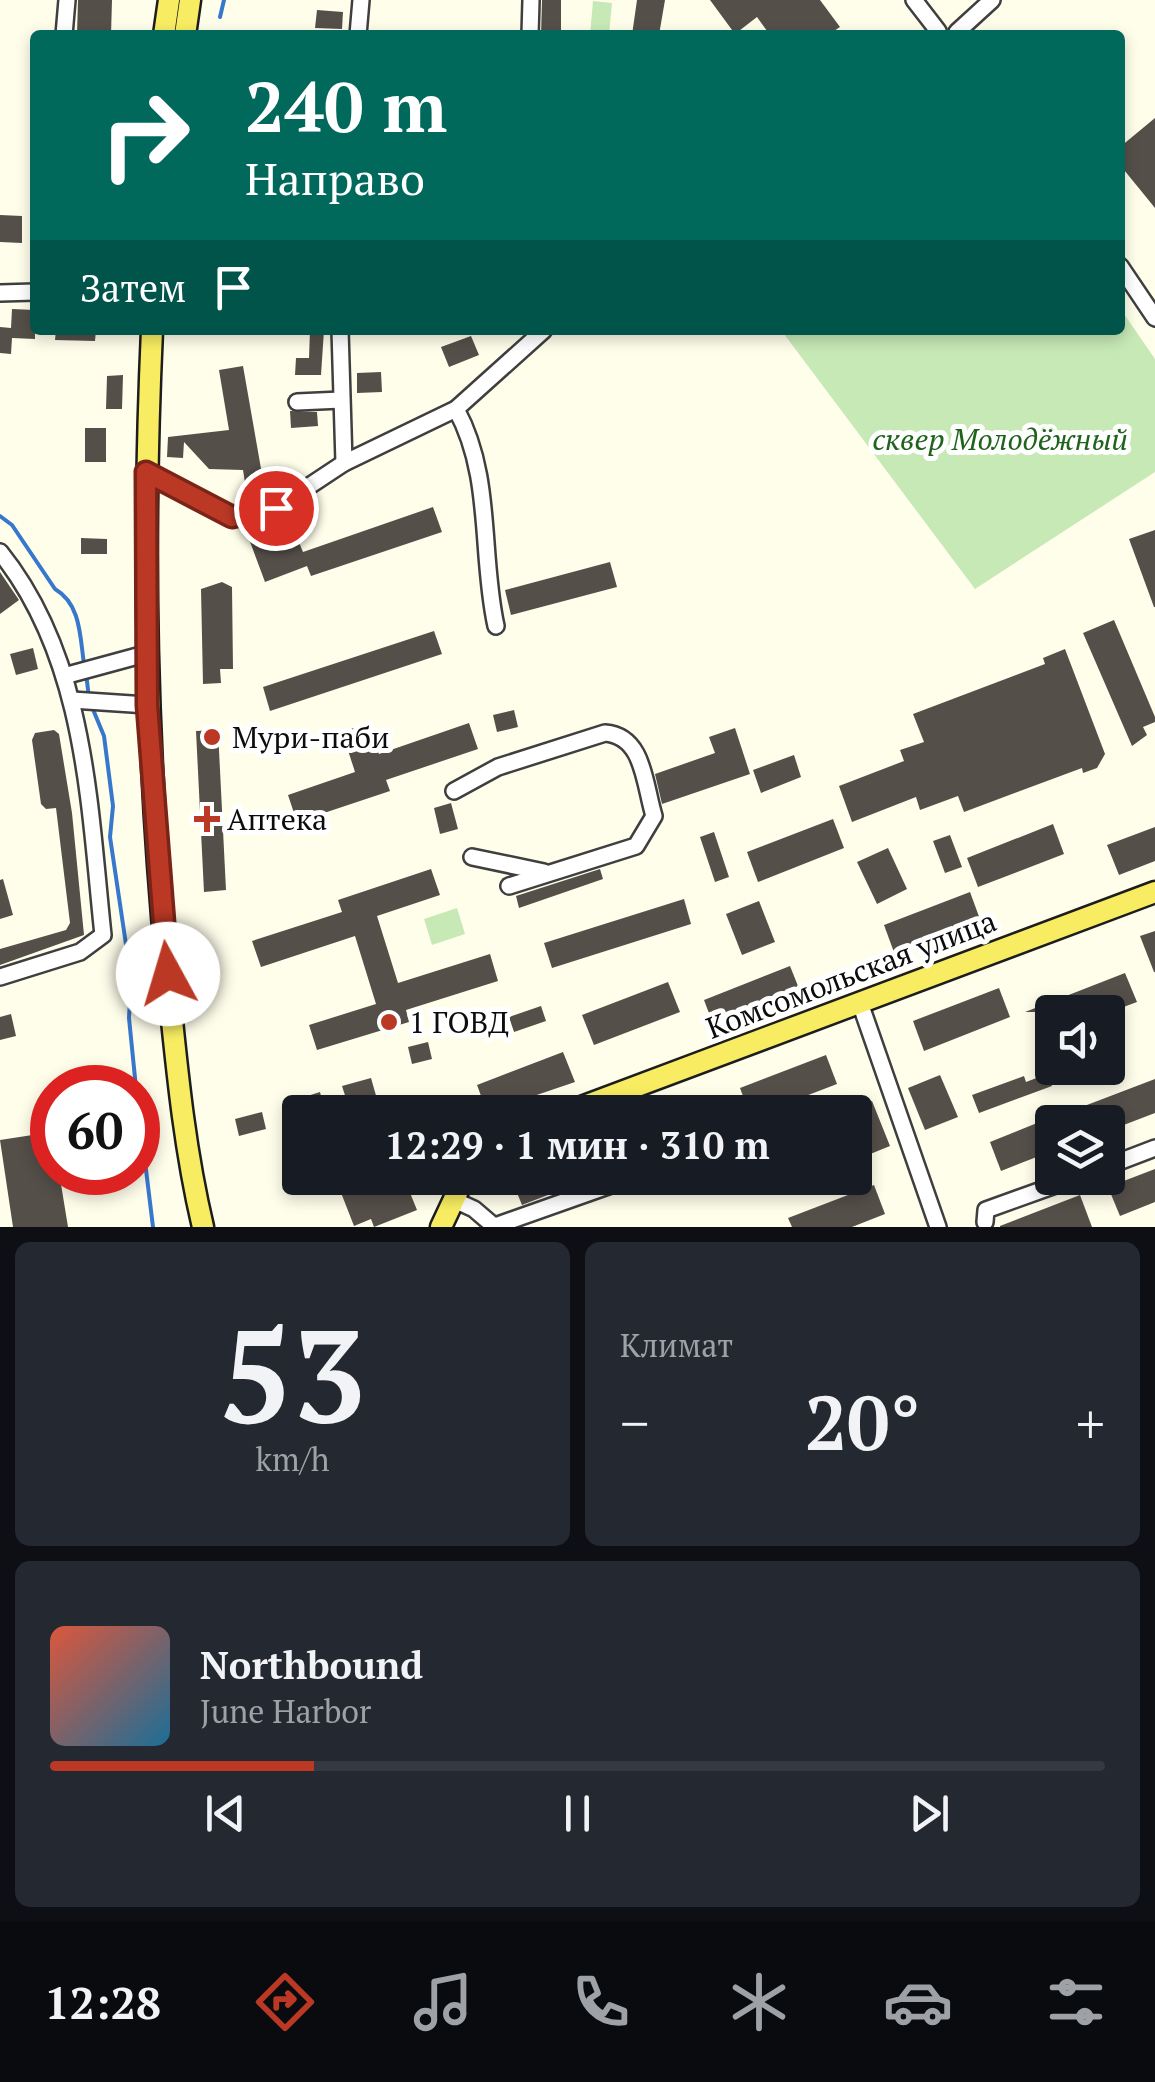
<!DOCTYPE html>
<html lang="ru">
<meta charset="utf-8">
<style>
body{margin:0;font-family:"PT Serif",serif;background:#242831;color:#f1f3f6;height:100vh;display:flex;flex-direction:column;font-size:38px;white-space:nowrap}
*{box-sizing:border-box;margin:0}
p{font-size:32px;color:#9ea1a6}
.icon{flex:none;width:55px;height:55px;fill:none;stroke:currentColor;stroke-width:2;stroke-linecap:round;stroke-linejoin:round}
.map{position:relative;height:1227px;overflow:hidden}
.drawer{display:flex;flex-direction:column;gap:15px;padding:15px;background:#0d0f14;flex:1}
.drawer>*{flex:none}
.hud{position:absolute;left:30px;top:30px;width:1095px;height:305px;border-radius:10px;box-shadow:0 5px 15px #0003;background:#00695c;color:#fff;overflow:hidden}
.fabs{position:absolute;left:1035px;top:995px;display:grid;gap:20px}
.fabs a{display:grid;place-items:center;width:90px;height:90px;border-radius:10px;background:#171b24;box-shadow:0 5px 15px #0003;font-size:50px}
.speed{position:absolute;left:30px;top:1065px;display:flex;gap:20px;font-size:50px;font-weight:700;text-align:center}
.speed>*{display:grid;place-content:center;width:130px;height:130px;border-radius:50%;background:#171b24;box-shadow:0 5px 15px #0003;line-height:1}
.speed .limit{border:15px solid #d22;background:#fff;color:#111}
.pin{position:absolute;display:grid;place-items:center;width:85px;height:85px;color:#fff;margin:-42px;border:5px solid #fff;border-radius:50%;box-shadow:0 2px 10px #0007}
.me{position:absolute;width:110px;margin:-55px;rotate:354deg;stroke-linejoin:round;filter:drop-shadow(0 0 8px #0008)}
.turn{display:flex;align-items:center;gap:35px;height:210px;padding:0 50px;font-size:45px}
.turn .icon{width:130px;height:130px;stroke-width:2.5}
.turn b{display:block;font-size:70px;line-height:85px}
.then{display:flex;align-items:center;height:95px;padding:0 50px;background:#0003;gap:20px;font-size:38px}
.big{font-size:75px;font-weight:700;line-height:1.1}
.drawer .widget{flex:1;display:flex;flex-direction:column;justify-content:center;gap:15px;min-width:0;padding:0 35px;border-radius:15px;background:#242831}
.drawer .dial{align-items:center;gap:0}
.dial b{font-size:130px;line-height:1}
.song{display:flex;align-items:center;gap:30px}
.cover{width:120px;height:120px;border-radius:15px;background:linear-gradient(135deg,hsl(10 70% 55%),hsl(200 70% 35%))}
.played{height:10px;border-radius:5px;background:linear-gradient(90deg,#bb3825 25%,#363941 25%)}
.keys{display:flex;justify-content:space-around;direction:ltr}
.heat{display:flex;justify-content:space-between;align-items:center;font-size:55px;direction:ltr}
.drawer .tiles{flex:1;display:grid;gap:15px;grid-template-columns:1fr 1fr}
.widget:last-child{grid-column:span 2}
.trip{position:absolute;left:282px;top:1095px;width:590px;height:100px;border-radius:10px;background:#171b24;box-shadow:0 5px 15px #0003;font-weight:700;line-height:100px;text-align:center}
.dock{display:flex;height:160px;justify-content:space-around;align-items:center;background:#090b0e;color:#9ea1a6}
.dock .icon{width:70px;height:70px}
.dock .on{color:#bb3825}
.dock b{font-size:45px;color:#f1f3f6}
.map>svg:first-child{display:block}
.green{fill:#c7e9b6}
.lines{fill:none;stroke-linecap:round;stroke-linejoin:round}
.stream{stroke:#3878cc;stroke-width:4}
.building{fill:#554f49}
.minor-casing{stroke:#3f3f3f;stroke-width:20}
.major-casing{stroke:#1d1d1d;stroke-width:25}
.minor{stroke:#fff;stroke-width:15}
.major{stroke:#f8ed62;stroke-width:20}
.route-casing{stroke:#7a2418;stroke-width:25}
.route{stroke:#bb3825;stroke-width:18}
.poi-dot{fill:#bb3825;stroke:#fff;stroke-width:4}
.labels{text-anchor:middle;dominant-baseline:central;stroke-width:10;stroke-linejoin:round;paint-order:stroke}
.park-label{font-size:30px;font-style:italic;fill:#20631d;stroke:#fff}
.poi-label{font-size:30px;fill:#0c0c0c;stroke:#fff;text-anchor:start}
.street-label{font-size:30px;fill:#0c0c0c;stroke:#fff}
</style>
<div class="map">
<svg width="1155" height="1227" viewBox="0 0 1155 1227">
<rect width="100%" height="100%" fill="#fffeeb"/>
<g class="green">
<polygon points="593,1 612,3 609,35 590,35"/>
<polygon points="1120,308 1155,359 1155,472 975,589 781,330 1120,330"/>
<polygon points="457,908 465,934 432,945 424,919"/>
</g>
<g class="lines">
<g class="stream">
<polyline points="220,17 224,0"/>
<path d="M0,516L12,525L55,589C81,604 80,637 84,664"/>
<polyline points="86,673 89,698"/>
<polyline points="92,707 104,736 113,806 110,837 131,978 129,1018 136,1088"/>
<polyline points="138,1104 153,1227"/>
</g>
</g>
<g class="building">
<polygon points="78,0 112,0 111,35 77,35"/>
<polygon points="542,0 561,0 561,35 541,35"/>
<polygon points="637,0 665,0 659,35 632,35"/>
<polygon points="710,0 820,0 840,27 828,35 770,35 757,17 735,34"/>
<polygon points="317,10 343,12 342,29 315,28"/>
<polygon points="1155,118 1155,208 1120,165 1120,147"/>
<polygon points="0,215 22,216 22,243 0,242"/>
<polygon points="12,309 35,310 35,339 12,338 11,354 0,353 0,327 11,328"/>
<polygon points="56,330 96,330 95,341 55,340"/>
<polygon points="310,330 324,330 321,375 295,375 296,358 309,358"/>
<polygon points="471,336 479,355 449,367 441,347"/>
<polygon points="243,366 263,480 245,483 243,470 209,469 184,442 183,458 167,457 168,437 229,430 219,370"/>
<polygon points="381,372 382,392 357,393 357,373"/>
<polygon points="123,375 122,409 106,409 107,376"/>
<polygon points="290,411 317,412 318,426 291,428"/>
<rect x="85" y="428" width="21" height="34"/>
<polygon points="433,507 442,532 311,576 307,566 265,582 249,539 291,523 303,552"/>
<polygon points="1155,530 1155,607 1154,607 1129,539"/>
<polygon points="81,538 107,539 107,554 81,554"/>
<polygon points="610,562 617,587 511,615 505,590"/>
<polygon points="0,572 19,600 0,614"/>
<polygon points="222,582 232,587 233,669 220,669 221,683 203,684 201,589"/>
<polygon points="1114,620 1155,717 1155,722 1143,727 1147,735 1132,746 1083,633"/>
<polygon points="434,631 442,654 270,711 263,687"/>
<polygon points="33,648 38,669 16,675 10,654"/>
<polygon points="1065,649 1105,754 1097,768 1083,773 1082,768 964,812 958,796 920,810 916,797 852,822 839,786 904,761 900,750 924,742 913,714 1045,664 1043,658"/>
<polygon points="514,710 518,727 497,732 493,715"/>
<polygon points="369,723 379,754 469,723 478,749 386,780 390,791 297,822 288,795 355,772 342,732"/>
<polygon points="735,728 750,774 662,804 655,774 715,753 709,737"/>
<polygon points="54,730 59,734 72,813 84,935 0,965 0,949 66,930 70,923 56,808 46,809 41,804 32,740 35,733"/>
<polygon points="218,730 226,890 204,892 196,731"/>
<polygon points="794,755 801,777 761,793 753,770"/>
<polygon points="451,803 458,829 440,834 434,808"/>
<polygon points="833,819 844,848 758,882 747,852"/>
<polygon points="1053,824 1064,854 978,887 967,858"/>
<polygon points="1155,827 1155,861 1119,875 1107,845"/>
<polygon points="714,832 729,877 715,882 700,837"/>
<polygon points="950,835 962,867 945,873 933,841"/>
<polygon points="888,848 907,889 877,904 857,862"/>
<polygon points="431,869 440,895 377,916 398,983 490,954 498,981 406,1010 409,1022 317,1050 309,1025 376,1004 355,936 261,967 252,941 342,912 338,900"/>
<polygon points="600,869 603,879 519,908 516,896"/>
<polygon points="3,879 13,915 0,919 0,880"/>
<polygon points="970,892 981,922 895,955 884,925"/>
<polygon points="684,899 691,924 552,968 544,943"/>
<polygon points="759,901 775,942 742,955 726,914"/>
<polygon points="1155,931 1155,972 1154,972 1140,936"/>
<polygon points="790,966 802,996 715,1029 704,1000"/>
<polygon points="1125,973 1137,1002 1110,1012 1052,1012 1052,1038 1042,1012 1025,1012"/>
<polygon points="668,982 680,1012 594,1045 582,1015"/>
<polygon points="999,988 1010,1017 924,1051 913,1021"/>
<polygon points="541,1006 546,1021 514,1032 509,1017"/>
<polygon points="11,1014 16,1036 0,1040 0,1017"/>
<polygon points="428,1042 432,1059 412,1064 408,1047"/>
<polygon points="563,1052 575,1082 487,1112 477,1085"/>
<polygon points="826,1055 837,1084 764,1112 749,1112 740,1088"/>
<polygon points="1047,1074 1052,1086 979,1113 972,1095 1024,1076 1026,1082"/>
<polygon points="940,1075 958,1117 925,1130 908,1088"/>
<polygon points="371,1078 377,1099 349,1108 342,1086"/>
<polygon points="1155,1079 1155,1113 1108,1131 1108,1122 1085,1122 1079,1108"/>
<polygon points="320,1092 325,1112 304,1112 301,1098"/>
<polygon points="872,1101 890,1146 858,1159 855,1108"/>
<polygon points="262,1112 266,1129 239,1136 235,1119"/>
<polygon points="1052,1117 1052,1151 1001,1171 990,1142"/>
<polygon points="52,1132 52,1172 59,1172 68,1227 13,1227 0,1140"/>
<polygon points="1155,1169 1155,1202 1120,1216 1108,1187"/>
<polygon points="356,1178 404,1178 417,1210 374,1227 371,1219 354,1226 338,1185"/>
<polygon points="511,1178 592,1178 522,1205"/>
<polygon points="640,1178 684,1178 646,1193"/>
<polygon points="874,1185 885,1214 852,1227 792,1227 788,1218"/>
<polygon points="1080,1195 1092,1227 1000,1227 1000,1226"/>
</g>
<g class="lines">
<defs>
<g id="minor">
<polyline points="914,0 938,31"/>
<polyline points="957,32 992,0"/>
<polyline points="64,35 67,0"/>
<polyline points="358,35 361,0"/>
<polyline points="530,35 531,0"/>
<polyline points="1120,266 1155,318"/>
<polyline points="0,293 35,292"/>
<polyline points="340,330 344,463"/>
<polyline points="297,402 341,400"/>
<path d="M456,409C493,476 480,554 496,626"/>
<polyline points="147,472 233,517 276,508 344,463 456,409 544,330"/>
<path d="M0,552C86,659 89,804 103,935L80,952L0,977"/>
<polyline points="64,676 145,654"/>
<polyline points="72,700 147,705"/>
<path d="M454,791L498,767L605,733C644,736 644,783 654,816L636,846L509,886"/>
<polyline points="472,857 544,872"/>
<polyline points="860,1003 938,1227"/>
<polyline points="1108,1166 1155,1148"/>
<polyline points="452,1199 474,1209 495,1227"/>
<polyline points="985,1222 986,1210 1075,1178"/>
<polyline points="495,1226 611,1185"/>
</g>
<g id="major">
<polyline points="164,35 169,0"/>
<polyline points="185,35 190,0"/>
<path d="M152,330C142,550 146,753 167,972C176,1058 183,1143 203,1227"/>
<polyline points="568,1112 1155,892"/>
<polyline points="441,1227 464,1178"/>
</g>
</defs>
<use href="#minor" class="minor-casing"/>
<use href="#major" class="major-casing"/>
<use href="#minor" class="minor"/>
<use href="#major" class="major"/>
</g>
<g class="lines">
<defs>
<polyline id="route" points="168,974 147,705 146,472 232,517 276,508"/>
</defs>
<use href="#route" class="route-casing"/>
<use href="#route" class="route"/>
</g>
<g class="poi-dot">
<circle cx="212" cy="737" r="10"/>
<path d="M202 804h10v10h10v10h-10v10h-10v-10h-10v-10h10z"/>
<circle cx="389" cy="1022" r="10"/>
</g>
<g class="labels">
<g class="park-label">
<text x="1000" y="439">сквер Молодёжный</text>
</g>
<g class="poi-label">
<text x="232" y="737">Мури-паби</text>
<text x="227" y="819">Аптека</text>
<text x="409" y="1022">1 ГОВД</text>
</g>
<g class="street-label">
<text transform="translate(851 974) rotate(-21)">Комсомольская улица</text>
</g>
</g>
</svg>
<div class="fabs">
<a><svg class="icon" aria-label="sound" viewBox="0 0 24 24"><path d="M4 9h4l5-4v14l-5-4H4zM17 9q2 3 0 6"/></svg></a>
<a><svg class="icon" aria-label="layers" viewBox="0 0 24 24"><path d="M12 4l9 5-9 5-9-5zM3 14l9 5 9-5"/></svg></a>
</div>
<div class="speed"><div class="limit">60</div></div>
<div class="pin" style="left:276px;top:508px;background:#d93025"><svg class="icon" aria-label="arrive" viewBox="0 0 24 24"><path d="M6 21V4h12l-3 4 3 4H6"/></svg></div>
<svg class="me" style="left:168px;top:974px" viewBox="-20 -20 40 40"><circle r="19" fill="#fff"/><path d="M0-13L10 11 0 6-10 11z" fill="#bb3825"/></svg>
<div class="trip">12:29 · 1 мин · 310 m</div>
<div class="hud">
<div class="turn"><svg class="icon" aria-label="right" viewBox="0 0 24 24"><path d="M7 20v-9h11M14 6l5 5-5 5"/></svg><div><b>240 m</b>Направо</div></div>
<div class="then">Затем<svg class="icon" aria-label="arrive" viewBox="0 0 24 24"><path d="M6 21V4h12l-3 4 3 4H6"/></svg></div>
</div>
</div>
<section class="drawer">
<div class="tiles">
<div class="widget dial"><b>53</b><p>km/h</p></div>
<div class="widget"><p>Климат</p>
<div class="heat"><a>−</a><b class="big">20°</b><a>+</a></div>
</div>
<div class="widget">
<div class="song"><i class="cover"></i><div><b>Northbound</b><p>June Harbor</p></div></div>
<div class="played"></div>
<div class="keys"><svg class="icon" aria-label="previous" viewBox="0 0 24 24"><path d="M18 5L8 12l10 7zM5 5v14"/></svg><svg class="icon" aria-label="pause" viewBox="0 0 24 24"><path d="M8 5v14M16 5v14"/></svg><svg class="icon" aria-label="next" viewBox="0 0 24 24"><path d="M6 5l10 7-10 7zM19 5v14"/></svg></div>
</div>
</div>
</section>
<nav class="dock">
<b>12:28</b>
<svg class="icon on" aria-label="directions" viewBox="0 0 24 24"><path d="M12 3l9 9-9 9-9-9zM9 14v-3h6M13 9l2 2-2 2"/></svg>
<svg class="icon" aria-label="music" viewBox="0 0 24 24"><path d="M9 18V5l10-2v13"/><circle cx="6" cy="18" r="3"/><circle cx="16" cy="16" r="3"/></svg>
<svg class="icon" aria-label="phone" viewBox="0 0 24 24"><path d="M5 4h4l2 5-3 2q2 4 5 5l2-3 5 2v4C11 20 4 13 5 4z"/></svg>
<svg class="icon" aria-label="climate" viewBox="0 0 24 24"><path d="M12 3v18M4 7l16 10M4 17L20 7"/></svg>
<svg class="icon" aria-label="car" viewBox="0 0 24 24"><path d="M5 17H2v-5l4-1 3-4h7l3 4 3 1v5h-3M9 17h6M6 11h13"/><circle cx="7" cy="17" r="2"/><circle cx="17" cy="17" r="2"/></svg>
<svg class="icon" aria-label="filters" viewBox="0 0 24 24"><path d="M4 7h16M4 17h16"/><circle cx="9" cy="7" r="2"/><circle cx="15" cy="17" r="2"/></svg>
</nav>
